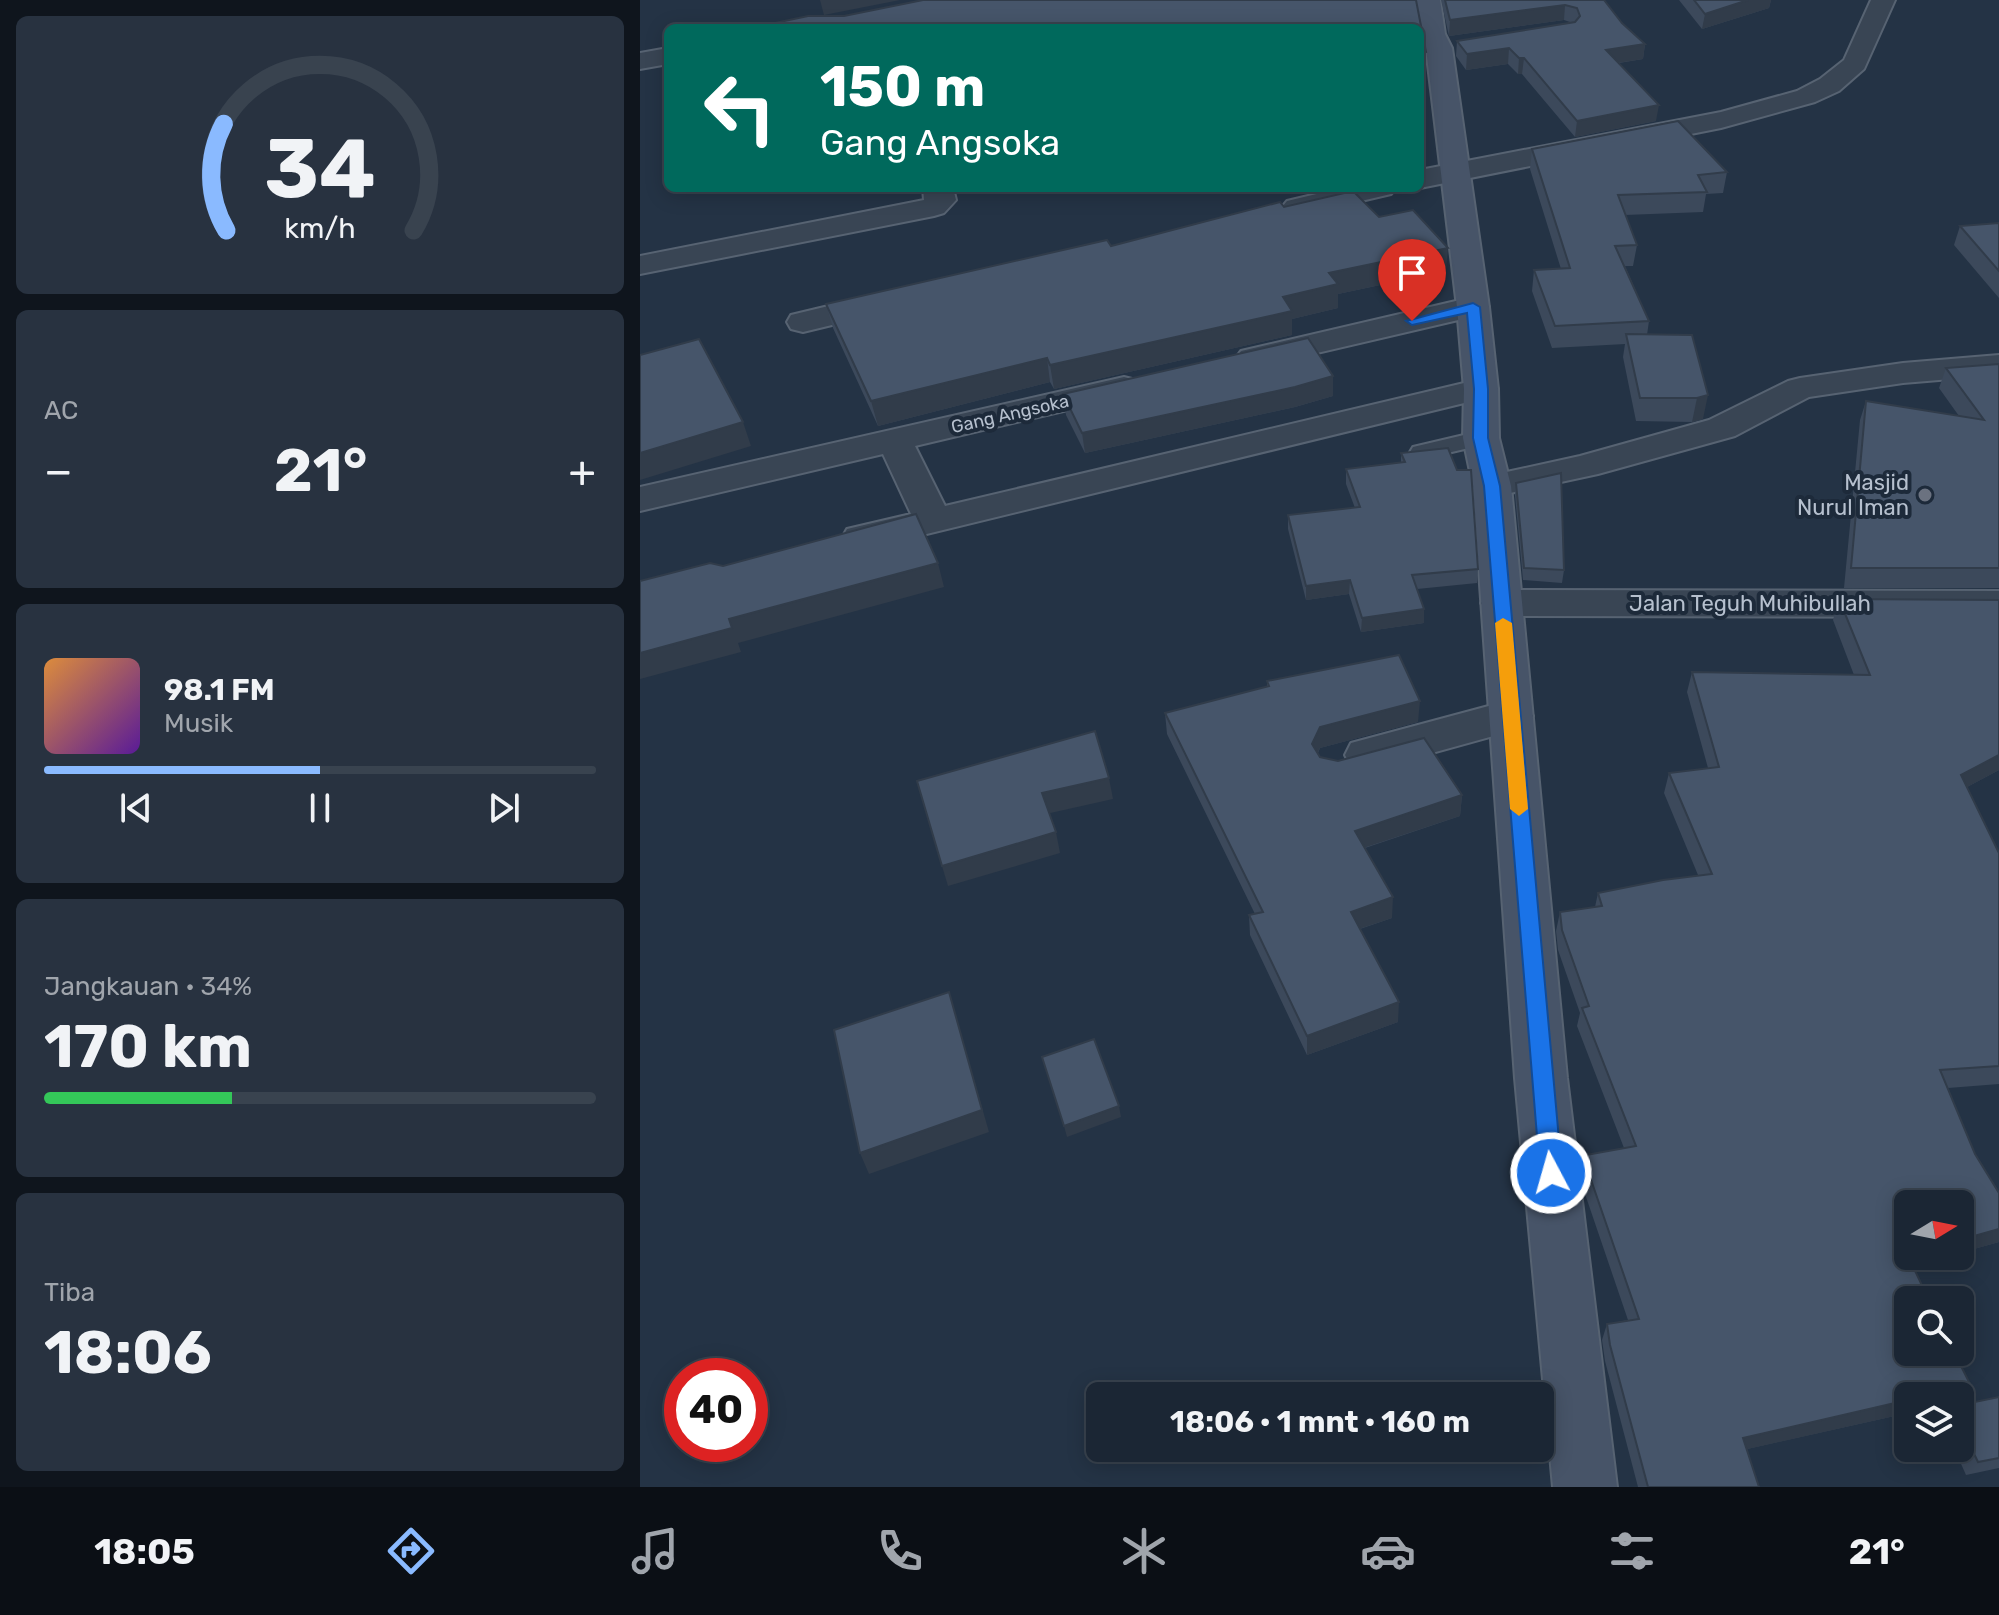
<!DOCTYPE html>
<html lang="id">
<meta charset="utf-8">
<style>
body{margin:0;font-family:Rubik,sans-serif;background:#283240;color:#f1f3f6;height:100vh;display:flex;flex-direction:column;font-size:30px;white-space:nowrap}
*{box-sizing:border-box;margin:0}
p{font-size:26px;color:#a0a5ac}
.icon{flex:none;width:44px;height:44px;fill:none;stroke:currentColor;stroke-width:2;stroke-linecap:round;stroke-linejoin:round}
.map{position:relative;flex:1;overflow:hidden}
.details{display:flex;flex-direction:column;gap:16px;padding:16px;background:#0f151d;width:640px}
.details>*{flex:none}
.guide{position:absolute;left:24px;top:24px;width:760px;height:168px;border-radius:12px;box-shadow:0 4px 20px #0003,0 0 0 2px #39434f;background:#00695c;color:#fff;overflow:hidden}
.needle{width:52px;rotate:80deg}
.controls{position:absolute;left:1254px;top:1190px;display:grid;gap:16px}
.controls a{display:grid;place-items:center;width:80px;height:80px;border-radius:12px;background:#1b2634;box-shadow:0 4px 20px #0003,0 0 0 2px #39434f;font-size:40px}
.speed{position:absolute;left:24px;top:1358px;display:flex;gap:16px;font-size:40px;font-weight:700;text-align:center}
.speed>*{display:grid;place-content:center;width:104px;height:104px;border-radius:50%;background:#1b2634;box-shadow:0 4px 20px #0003,0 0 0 2px #39434f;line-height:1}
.speed .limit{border:12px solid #d22;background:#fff;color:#111}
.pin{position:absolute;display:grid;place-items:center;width:68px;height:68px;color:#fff;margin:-82px -34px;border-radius:50% 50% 50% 0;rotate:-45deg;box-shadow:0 0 8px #0007}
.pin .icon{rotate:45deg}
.me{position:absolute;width:88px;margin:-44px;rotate:354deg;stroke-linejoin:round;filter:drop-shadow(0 0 6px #0008)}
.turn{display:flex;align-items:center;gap:28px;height:168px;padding:0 24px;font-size:36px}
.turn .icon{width:104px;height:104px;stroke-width:2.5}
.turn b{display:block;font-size:56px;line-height:68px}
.big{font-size:60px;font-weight:700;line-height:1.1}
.details .tile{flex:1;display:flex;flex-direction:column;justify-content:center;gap:12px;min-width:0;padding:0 28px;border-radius:12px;background:#283240}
.details .dial{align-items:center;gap:0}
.dial svg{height:208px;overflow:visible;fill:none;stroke:#39434f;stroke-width:7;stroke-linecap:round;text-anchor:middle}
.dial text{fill:#f1f3f6;stroke:none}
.song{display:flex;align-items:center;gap:24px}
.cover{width:96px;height:96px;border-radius:12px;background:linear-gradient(135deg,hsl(30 70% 55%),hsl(270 70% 35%))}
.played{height:8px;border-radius:4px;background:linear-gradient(90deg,#8abaff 50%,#39434f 50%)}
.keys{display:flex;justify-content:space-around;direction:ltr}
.heat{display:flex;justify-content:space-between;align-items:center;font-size:44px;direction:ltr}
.charge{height:12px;border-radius:6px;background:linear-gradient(90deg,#34c759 34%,#39434f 0)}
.trip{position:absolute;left:446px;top:1382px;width:468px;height:80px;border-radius:12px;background:#1b2634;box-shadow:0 4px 20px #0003,0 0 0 2px #39434f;font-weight:700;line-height:80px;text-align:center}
.tabs{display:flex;height:128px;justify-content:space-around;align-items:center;background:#0b0f15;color:#a0a5ac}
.tabs .icon{width:56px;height:56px}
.tabs .active{color:#8abaff}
.tabs b{font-size:36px;color:#f1f3f6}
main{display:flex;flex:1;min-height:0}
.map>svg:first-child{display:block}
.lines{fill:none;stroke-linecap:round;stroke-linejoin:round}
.lane-casing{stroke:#576372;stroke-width:4}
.street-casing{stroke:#576372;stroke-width:4}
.secondary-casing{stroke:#576372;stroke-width:4}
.lane{fill:#394554;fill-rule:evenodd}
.street{fill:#394554;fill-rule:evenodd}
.secondary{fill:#475468;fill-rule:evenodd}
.wall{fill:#3c495b}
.shaded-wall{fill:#313c4a}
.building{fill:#46556a;stroke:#313c4a;stroke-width:2}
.route{fill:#1a73e8;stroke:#114b97;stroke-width:2}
.slow{fill:#f59e0b}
.worship-dot{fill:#6b7280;stroke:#1d2a3a;stroke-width:3}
.labels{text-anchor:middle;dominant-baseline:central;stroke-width:8;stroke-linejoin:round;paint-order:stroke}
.far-street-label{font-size:18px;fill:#b6c0ce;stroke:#1d2a3a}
.poi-label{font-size:22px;fill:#b6c0ce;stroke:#1d2a3a;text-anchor:end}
.street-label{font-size:22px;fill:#b6c0ce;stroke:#1d2a3a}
</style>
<main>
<section class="details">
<div class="tile dial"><svg viewBox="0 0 100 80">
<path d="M14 69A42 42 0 1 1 86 69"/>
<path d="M14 69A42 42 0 0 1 13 28" stroke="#8abaff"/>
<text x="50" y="56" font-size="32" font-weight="700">34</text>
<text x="50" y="72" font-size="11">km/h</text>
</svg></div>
<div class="tile"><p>AC</p>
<div class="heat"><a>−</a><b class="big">21°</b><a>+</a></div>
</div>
<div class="tile">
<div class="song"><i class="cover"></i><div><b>98.1 FM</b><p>Musik</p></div></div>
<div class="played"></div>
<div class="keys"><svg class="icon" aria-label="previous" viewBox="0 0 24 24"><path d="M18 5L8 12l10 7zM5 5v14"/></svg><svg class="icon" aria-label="pause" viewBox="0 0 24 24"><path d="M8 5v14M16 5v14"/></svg><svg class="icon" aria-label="next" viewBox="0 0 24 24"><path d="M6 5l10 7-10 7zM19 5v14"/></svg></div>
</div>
<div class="tile"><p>Jangkauan · 34%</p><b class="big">170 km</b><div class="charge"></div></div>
<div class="tile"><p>Tiba</p><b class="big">18:06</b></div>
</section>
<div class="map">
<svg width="1359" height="1487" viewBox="0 0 1359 1487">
<rect width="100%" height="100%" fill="#243345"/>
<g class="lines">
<defs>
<polygon id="lane" points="841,431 850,433 853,438 850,443 782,459 773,457 770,452 773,447"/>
<g id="street">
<polygon points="1231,0 1255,0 1224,69 1199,91 1175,102 1081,128 780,188 780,170 1081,112 1157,91 1180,79 1204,60"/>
<polygon points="28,48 28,64 0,69 0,53"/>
<polygon points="283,188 313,188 316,200 304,213 294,216 0,274 0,256 284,200"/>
<polygon points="702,188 756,188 751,194 657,216 647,213 642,207 647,201"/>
<polygon points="247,292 258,295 263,302 258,309 163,332 151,329 147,322 151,315"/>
<polygon points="833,297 844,300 849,307 844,314 613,368 601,365 596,358 601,351"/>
<polygon points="1359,355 1359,375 1263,383 1169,397 1095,436 958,474 852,497 839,494 833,486 839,478 940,456 1069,420 1148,381 1160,378 1263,363"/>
<polygon points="484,377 496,380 501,387 496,394 275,446 305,506 841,379 853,382 858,389 853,396 221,550 207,547 202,538 207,529 271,514 243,454 0,511 0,487"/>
<polygon points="861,590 1359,591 1359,617 861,616 847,613 841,603 847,593"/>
<polygon points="871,700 886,705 893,716 886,727 727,771 711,767 705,755 711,743"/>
</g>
<polygon id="secondary" points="776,0 800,0 805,34 812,48 849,307 858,389 859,438 871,486 927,1078 977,1487 913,1487 875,1078 833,486 823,438 824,389 817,307 786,48 781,34"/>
</defs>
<use href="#lane" class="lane-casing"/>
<use href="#street" class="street-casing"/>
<use href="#secondary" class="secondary-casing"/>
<use href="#lane" class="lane"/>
<use href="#street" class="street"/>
<use href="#secondary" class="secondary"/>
</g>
<g class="wall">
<polygon points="801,0 964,0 982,23 1005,44 1003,59 979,63 1016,121 935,137 882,74 878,74 868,64 826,70 816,56 817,41 933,23 924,20 809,36"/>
<polygon points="1039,0 1131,0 1129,8 1062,29"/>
<polygon points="892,149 1087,172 1083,193 1066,194 1063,212 985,215 997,245 993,266 985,266 1009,321 1007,335 1052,335 1063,419 1052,422 996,421 983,357 985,344 912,348 892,291 894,270 921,269 890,169"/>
<polygon points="644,207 739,217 806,271 698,294 698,308 652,319 652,335 414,389 410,382 238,426 193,328 186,304 471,246"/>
<polygon points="1359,223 1359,298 1314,245 1320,226"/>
<polygon points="1359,364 1359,588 1204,588 1220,420 1226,401 1319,416 1299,388 1306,368"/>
<polygon points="423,394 693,396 655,407 445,453 426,415"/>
<polygon points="761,453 838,569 837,583 777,589 784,609 784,623 721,632 709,594 666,600 648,529 648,515 715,508 706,484 706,469 761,462"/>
<polygon points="876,483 924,570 922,583 883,580 875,495"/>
<polygon points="1199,599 1359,600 1359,770 1327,787 1359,853 1359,1084 1308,1088 1335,1154 1359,1193 1359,1242 1273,1266 1331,1386 1320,1399 1320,1396 1268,1413 1107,1449 1119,1487 998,1487 965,1361 962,1340 967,1324 988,1320 944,1191 942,1173 946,1155 984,1148 937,1026 940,1013 918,950 916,931 920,912 955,907 958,893 1058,875 1024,793 1029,773 1068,768 1047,692 1052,672 1214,675 1193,620"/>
<polygon points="627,681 778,722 680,748 678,753 680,757 822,795 820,816 725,848 752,918 720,929 758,1022 667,1055 610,935 609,915 615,914 527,734 525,713 627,687"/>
<polygon points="1359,1397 1359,1468 1326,1475 1314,1448 1320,1448 1320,1405"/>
</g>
<g class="shaded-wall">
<polygon points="180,0 260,0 184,15"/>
<polygon points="1108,0 1131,0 1129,8 1062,29 1065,14"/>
<polygon points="925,5 924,20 809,36 810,20"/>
<polygon points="1005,44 1003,59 964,65 966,50"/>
<polygon points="869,48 868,64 826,70 827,54"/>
<polygon points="786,52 785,68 780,69 780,53"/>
<polygon points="879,58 884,58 882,74 878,74"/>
<polygon points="1019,105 1016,121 935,137 937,121"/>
<polygon points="808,248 806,271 698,294 698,308 652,319 652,335 414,389 410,365 643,297 689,273"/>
<polygon points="407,358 410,382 238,426 231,401"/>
<polygon points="693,376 693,396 655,407 445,453 442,433"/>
<polygon points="1068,395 1063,419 1052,422 1057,398"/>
<polygon points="103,422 111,446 0,480 0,453"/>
<polygon points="298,563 304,587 98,643 101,652 0,679 0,653 89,619"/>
<polygon points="710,580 709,594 666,600 666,586"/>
<polygon points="784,609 784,623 721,632 722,618"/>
<polygon points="780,701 778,722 680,748 672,764 672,744 680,727"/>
<polygon points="1359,755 1359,770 1312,795 1321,775"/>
<polygon points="469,778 473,799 406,814 402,793"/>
<polygon points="822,795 820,816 714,851 715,831"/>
<polygon points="416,832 420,853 308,886 302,866"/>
<polygon points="753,897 752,918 710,932 711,912"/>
<polygon points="309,992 349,1132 229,1174 220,1153"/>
<polygon points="759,1002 758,1022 667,1055 667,1036"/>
<polygon points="479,1106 481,1117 427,1137 424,1126"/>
<polygon points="1359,1229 1359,1242 1320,1253 1320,1240"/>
<polygon points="1268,1256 1310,1256 1256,1271"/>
<polygon points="1331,1386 1320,1399 1320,1396 1286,1396"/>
<polygon points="1268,1400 1268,1413 1094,1452 1103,1438"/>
</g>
<g class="building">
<polygon points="283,0 776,0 786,52 780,53 780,28 111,28 168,16 204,16"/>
<polygon points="805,0 964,0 982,23 1005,44 966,50 1019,105 937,121 884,58 879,58 869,48 827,54 817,41 935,22 940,16 937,8 925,5 810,20"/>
<polygon points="1054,0 1108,0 1065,14"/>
<polygon points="1038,121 1087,172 1058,175 1067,192 978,195 997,245 975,246 1009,321 915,326 894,270 930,268 892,149"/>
<polygon points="713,191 739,217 773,210 808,248 689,273 698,284 643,297 652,311 410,365 407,358 231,401 186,304 467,240 471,246 640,202 644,207"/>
<polygon points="1359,223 1359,271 1320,226"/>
<polygon points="986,334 1052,335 1068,395 1057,398 1000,398"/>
<polygon points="668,338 693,376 655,387 442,433 423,394"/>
<polygon points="59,339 103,422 0,453 0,355"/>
<polygon points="1359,364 1359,568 1211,568 1226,401 1344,420 1306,368"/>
<polygon points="808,448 817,470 831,470 838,569 772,575 784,609 722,618 710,580 666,586 648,515 720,507 706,469 765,462 761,453"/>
<polygon points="921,473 924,570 884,568 876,483"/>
<polygon points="276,514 298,563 89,619 92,628 0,653 0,581 70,563 83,566"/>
<polygon points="1199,599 1359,600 1359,755 1321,775 1359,853 1359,1066 1300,1070 1335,1154 1359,1193 1359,1229 1320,1240 1320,1204 1268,1204 1267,1254 1289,1300 1268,1300 1268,1352 1314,1352 1331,1386 1286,1396 1268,1396 1268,1400 1103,1438 1119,1487 1008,1487 970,1345 967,1324 999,1319 949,1174 946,1155 996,1146 942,1008 949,1006 922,930 920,912 962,906 958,893 1023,880 1072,874 1029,773 1079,767 1052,672 1230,675"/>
<polygon points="759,655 780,701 680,727 672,744 680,757 698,761 784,738 822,795 715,831 753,897 711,912 759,1002 667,1036 609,915 623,912 525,713 629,686 627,681"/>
<polygon points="455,731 469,778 402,793 416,832 302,866 277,781"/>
<polygon points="309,992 342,1110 220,1153 194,1030"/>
<polygon points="454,1039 479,1106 424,1126 402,1057"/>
<polygon points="1359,1397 1359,1458 1338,1462 1320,1425 1320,1405"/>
</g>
<polygon class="route" points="833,303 840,307 848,389 848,438 860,486 922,1173 919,1180 911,1183 903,1180 900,1173 844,486 833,438 834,389 827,313 772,325 766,321"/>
<polygon class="slow" points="863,618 872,623 888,809 879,816 870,809 855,623"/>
<circle class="worship-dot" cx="1285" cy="495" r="8"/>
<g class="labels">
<g class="far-street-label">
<text transform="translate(370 414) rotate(-13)">Gang Angsoka</text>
</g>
<g class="poi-label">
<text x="1269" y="482">Masjid<tspan x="1269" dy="25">Nurul Iman</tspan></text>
</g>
<g class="street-label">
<text x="1110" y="603">Jalan Teguh Muhibullah</text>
</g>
</g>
</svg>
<div class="controls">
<a><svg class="needle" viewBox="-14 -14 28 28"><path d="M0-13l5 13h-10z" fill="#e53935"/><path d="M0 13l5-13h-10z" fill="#a0a5ac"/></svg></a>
<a><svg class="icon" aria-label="search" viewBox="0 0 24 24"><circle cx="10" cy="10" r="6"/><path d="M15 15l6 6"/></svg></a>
<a><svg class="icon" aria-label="layers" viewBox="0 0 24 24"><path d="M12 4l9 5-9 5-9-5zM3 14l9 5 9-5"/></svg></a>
</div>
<div class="speed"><div class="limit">40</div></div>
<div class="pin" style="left:772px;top:321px;background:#d93025"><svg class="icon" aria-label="arrive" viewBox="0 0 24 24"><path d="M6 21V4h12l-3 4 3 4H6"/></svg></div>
<svg class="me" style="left:911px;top:1173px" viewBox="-20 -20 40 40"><circle r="17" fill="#1a73e8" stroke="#fff" stroke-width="3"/><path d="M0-11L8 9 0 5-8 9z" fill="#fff"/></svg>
<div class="trip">18:06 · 1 mnt · 160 m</div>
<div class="guide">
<div class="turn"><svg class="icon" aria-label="left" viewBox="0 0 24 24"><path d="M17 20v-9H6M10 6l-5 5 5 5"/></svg><div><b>150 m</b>Gang Angsoka</div></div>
</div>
</div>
</main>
<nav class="tabs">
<b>18:05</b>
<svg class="icon active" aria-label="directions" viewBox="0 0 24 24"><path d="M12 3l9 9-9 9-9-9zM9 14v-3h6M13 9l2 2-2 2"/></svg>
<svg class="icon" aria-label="music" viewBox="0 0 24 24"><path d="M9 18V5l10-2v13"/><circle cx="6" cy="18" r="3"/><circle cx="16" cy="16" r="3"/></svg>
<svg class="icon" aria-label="phone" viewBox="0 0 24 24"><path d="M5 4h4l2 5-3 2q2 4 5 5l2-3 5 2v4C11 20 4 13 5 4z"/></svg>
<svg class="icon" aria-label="climate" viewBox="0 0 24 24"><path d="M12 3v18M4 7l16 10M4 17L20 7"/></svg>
<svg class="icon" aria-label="car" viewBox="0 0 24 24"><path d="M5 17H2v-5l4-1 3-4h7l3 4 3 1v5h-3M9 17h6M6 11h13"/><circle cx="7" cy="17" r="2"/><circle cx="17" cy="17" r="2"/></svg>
<svg class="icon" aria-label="filters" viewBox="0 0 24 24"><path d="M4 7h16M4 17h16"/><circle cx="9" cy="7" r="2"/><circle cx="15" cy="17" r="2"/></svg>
<b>21°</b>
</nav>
